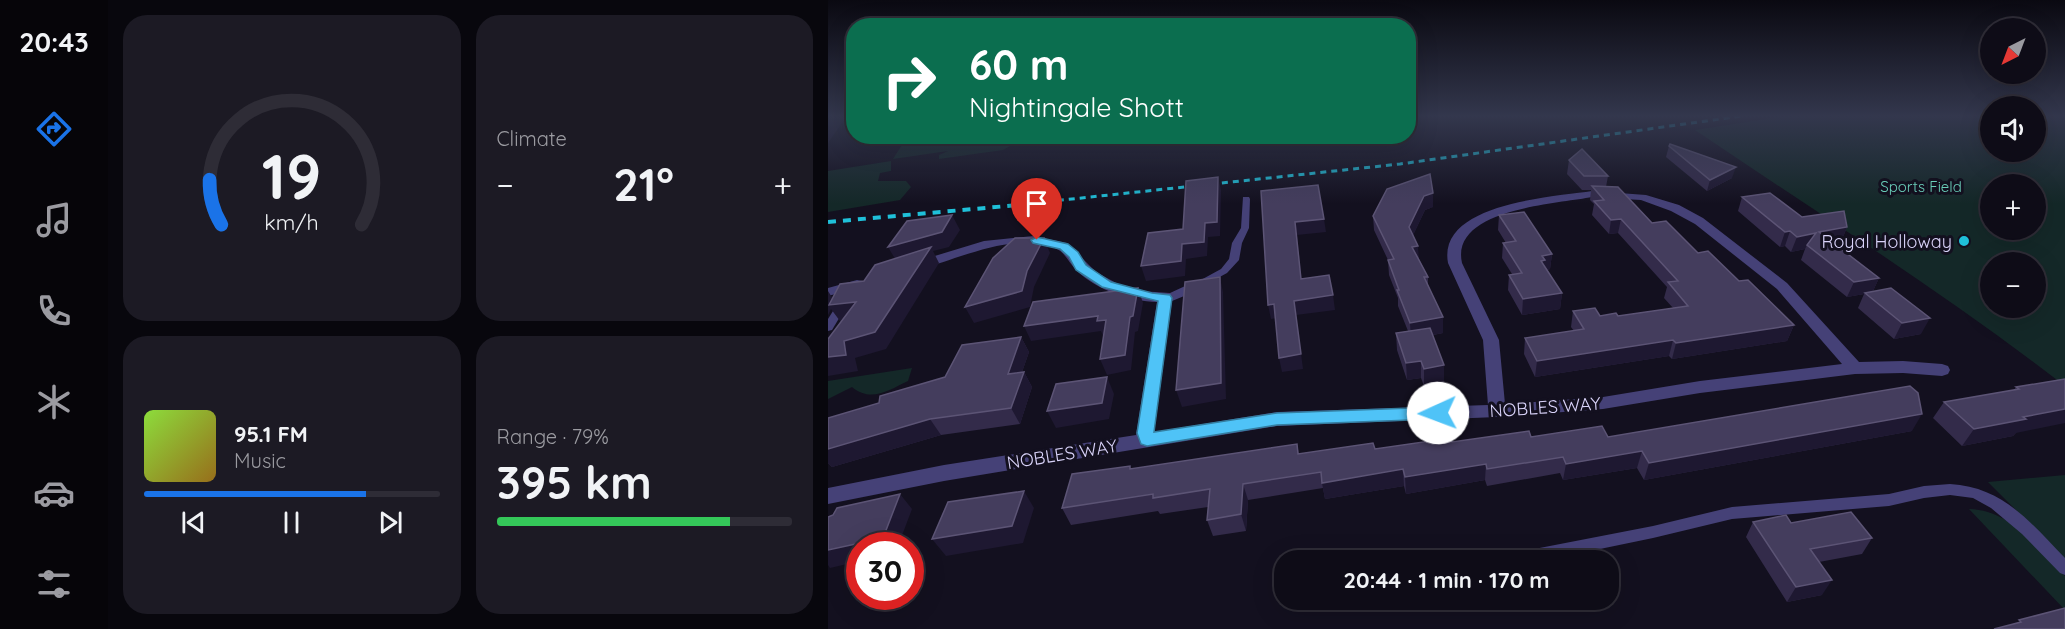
<!DOCTYPE html>
<meta charset="utf-8">
<style>
body{margin:0;font-family:Quicksand,sans-serif;background:#1c1a24;color:#f1f3f6;height:100vh;display:flex;flex-direction:column;font-size:22px;white-space:nowrap}
*{box-sizing:border-box;margin:0}
p{font-size:20px;color:#9b9ba1}
.icon{flex:none;width:33px;height:33px;fill:none;stroke:currentColor;stroke-width:2;stroke-linecap:round;stroke-linejoin:round}
.map{position:relative;flex:1;overflow:hidden}
.side{display:flex;flex-direction:column;gap:15px;padding:15px;background:#08070d;width:720px}
.side>*{flex:none}
.guide{position:absolute;left:18px;top:18px;width:570px;height:126px;border-radius:24px;box-shadow:0 6px 24px #0002,0 0 0 2px #2e2c36;background:#0b6e4f;color:#fff;overflow:hidden}
.needle{width:39px;rotate:222deg}
.buttons{position:absolute;left:1152px;top:18px;display:grid;gap:12px}
.buttons a{display:grid;place-items:center;width:66px;height:66px;border-radius:50%;background:#0e0c17;box-shadow:0 6px 24px #0002,0 0 0 2px #2e2c36;font-size:30px}
.speed{position:absolute;left:18px;top:532px;display:flex;gap:12px;font-size:30px;font-weight:700;text-align:center}
.speed>*{display:grid;place-content:center;width:78px;height:78px;border-radius:50%;background:#0e0c17;box-shadow:0 6px 24px #0002,0 0 0 2px #2e2c36;line-height:1}
.speed .limit{border:9px solid #d22;background:#fff;color:#111}
.pin{position:absolute;display:grid;place-items:center;width:51px;height:51px;color:#fff;margin:-62px -26px;border-radius:50% 50% 50% 0;rotate:-45deg;box-shadow:0 0 6px #0007}
.pin .icon{rotate:45deg}
.me{position:absolute;width:66px;margin:-33px;rotate:268deg;stroke-linejoin:round;filter:drop-shadow(0 0 4px #0008)}
.turn{display:flex;align-items:center;gap:21px;height:126px;padding:0 24px;font-size:27px}
.turn .icon{width:78px;height:78px;stroke-width:2.5}
.turn b{display:block;font-size:42px;line-height:51px}
.big{font-size:45px;font-weight:700;line-height:1.1}
.side .widget{flex:1;display:flex;flex-direction:column;justify-content:center;gap:9px;min-width:0;padding:0 21px;border-radius:24px;background:#1c1a24}
.side .dial{align-items:center;gap:0}
.dial svg{height:156px;overflow:visible;fill:none;stroke:#2e2c36;stroke-width:7;stroke-linecap:round;text-anchor:middle}
.dial text{fill:#f1f3f6;stroke:none}
.song{display:flex;align-items:center;gap:18px}
.cover{width:72px;height:72px;border-radius:9px;background:linear-gradient(135deg,hsl(90 70% 55%),hsl(40 70% 35%))}
.played{height:6px;border-radius:3px;background:linear-gradient(90deg,#1a73e8 75%,#2e2c36 75%)}
.keys{display:flex;justify-content:space-around;direction:ltr}
.heat{display:flex;justify-content:space-between;align-items:center;font-size:33px;direction:ltr}
.charge{height:9px;border-radius:4px;background:linear-gradient(90deg,#34c759 79%,#2e2c36 0)}
.side .tiles{flex:1;display:grid;gap:15px;grid-template-columns:repeat(2,1fr)}
.trip{position:absolute;left:446px;top:550px;width:345px;height:60px;border-radius:24px;background:#0e0c17;box-shadow:0 6px 24px #0002,0 0 0 2px #2e2c36;font-weight:700;line-height:60px;text-align:center}
main{display:flex;flex:1;min-height:0}
.tab-bar{display:flex;flex-direction:column;width:108px;justify-content:space-around;align-items:center;background:#060509;color:#9b9ba1}
.tab-bar .icon{width:42px;height:42px}
.tab-bar .active{color:#1a73e8}
.tab-bar b{font-size:27px;color:#f1f3f6}
.map>svg:first-child{display:block}
.green{fill:#142828;fill-rule:evenodd}
.lines{fill:none;stroke-linecap:round;stroke-linejoin:round}
.service{fill:#454177;fill-rule:evenodd}
.minor{fill:#454177;fill-rule:evenodd}
.rail-far1{stroke:#1fc0d9;stroke-width:3;stroke-dasharray:6 5;stroke-linecap:butt}
.rail{stroke:#1fc0d9;stroke-width:4;stroke-dasharray:8 7;stroke-linecap:butt}
.wall{fill:#332b4a}
.shaded-wall{fill:#1e1831}
.building{fill:#443d5d;stroke:#5c5475;stroke-width:1.5}
.route{fill:#4fc3f7;stroke:#337fa1;stroke-width:1.5}
.poi-dot{fill:#1fc0d9;stroke:#13101f;stroke-width:2}
.labels{text-anchor:middle;dominant-baseline:central;stroke-width:6;stroke-linejoin:round;paint-order:stroke}
.far-park-label{font-size:15px;fill:#6aceb9;stroke:#13101f}
.poi-label{font-size:18px;fill:#d9d3f9;stroke:#13101f;text-anchor:end}
.street-label{font-size:18px;fill:#d9d3f9;stroke:#13101f}
</style>
<main>
<nav class="tab-bar">
<b>20:43</b>
<svg class="icon active" aria-label="directions" viewBox="0 0 24 24"><path d="M12 3l9 9-9 9-9-9zM9 14v-3h6M13 9l2 2-2 2"/></svg>
<svg class="icon" aria-label="music" viewBox="0 0 24 24"><path d="M9 18V5l10-2v13"/><circle cx="6" cy="18" r="3"/><circle cx="16" cy="16" r="3"/></svg>
<svg class="icon" aria-label="phone" viewBox="0 0 24 24"><path d="M5 4h4l2 5-3 2q2 4 5 5l2-3 5 2v4C11 20 4 13 5 4z"/></svg>
<svg class="icon" aria-label="climate" viewBox="0 0 24 24"><path d="M12 3v18M4 7l16 10M4 17L20 7"/></svg>
<svg class="icon" aria-label="car" viewBox="0 0 24 24"><path d="M5 17H2v-5l4-1 3-4h7l3 4 3 1v5h-3M9 17h6M6 11h13"/><circle cx="7" cy="17" r="2"/><circle cx="17" cy="17" r="2"/></svg>
<svg class="icon" aria-label="filters" viewBox="0 0 24 24"><path d="M4 7h16M4 17h16"/><circle cx="9" cy="7" r="2"/><circle cx="15" cy="17" r="2"/></svg>
</nav>
<section class="side">
<div class="tiles">
<div class="widget dial"><svg viewBox="0 0 100 80">
<path d="M14 69A42 42 0 1 1 86 69"/>
<path d="M14 69A42 42 0 0 1 8 46" stroke="#1a73e8"/>
<text x="50" y="56" font-size="32" font-weight="700">19</text>
<text x="50" y="72" font-size="11">km/h</text>
</svg></div>
<div class="widget"><p>Climate</p>
<div class="heat"><a>−</a><b class="big">21°</b><a>+</a></div>
</div>
<div class="widget">
<div class="song"><i class="cover"></i><div><b>95.1 FM</b><p>Music</p></div></div>
<div class="played"></div>
<div class="keys"><svg class="icon" aria-label="previous" viewBox="0 0 24 24"><path d="M18 5L8 12l10 7zM5 5v14"/></svg><svg class="icon" aria-label="pause" viewBox="0 0 24 24"><path d="M8 5v14M16 5v14"/></svg><svg class="icon" aria-label="next" viewBox="0 0 24 24"><path d="M6 5l10 7-10 7zM19 5v14"/></svg></div>
</div>
<div class="widget"><p>Range · 79%</p><b class="big">395 km</b><div class="charge"></div></div>
</div>
</section>
<div class="map">
<svg width="1237" height="629" viewBox="0 0 1237 629">
<rect width="100%" height="100%" fill="#13101f"/>
<g class="green">
<path d="M956,116H1162V152H1208V116H1237V386C1118,294 991,214 867,130ZM1162,184H1208V230H1162ZM1162,262H1208V308H1162Z"/>
<polygon points="79,137 223,137 180,143 182,146 175,150 111,159 111,155 120,151 65,159"/>
<polygon points="63,161 63,171 52,173 50,181 78,181 83,187 72,200 0,212 0,171"/>
<path d="M84,368L80,381C61,390 43,403 24,387L0,399V381Z"/>
<polygon points="1237,475 1237,559 1160,482"/>
<path d="M1141,509C1183,510 1209,547 1237,576V610Z"/>
</g>
<g class="lines">
<g class="service">
<polygon points="184,136 192,136 192,139 186,140"/>
<polygon points="415,197 421,197 422,199 421,228 414,243 411,260 399,273 377,285 371,285 369,283 371,281 393,269 401,259 404,243 413,228"/>
<polygon points="14,302 19,305 4,330 0,331 0,319 10,303"/>
<path d="M1122,484C1175,487 1202,522 1237,558V575L1232,573L1194,534L1163,508L1145,498L1122,495L1096,498L1061,506L904,519L825,538L714,561L677,560L680,555L685,553L825,526L904,507L1061,494L1096,486Z"/>
</g>
<g class="minor">
<path d="M764,191L818,195L851,205L875,218L959,283L1031,362L1075,361L1114,364L1120,366L1122,370L1120,374L1114,376L1075,373L1027,374L872,393L775,409L669,417L449,426L116,481L0,504V488L116,465L308,435L329,302C302,301 269,290 249,271C241,263 237,252 227,248C186,231 131,259 92,269L85,265L87,262L156,241L205,236L239,243L268,272L290,284L312,291L342,293L368,281H378L380,284L378,287L344,301L326,432L449,412L660,405L655,340L620,263C609,203 725,197 764,191ZM764,197L813,200L843,211L867,224L949,289L1014,364L872,381L775,397L677,404L671,340L634,263C622,209 728,204 764,197Z"/>
<polygon points="29,280 34,281 36,284 34,287 0,296 0,288"/>
</g>
<polyline class="rail-far1" points="197,204 572,164 913,116"/>
<polyline class="rail" points="0,222 213,203"/>
</g>
<g class="wall">
<polygon points="841,146 904,178 879,191 838,157"/>
<polygon points="741,160 780,176 778,187 824,223 911,281 966,325 959,341 844,359 841,356 707,377 696,354 697,338 746,331 743,327 745,311 772,316 790,316 845,308 836,298 839,287 790,233 781,234 764,215 766,204 762,200 763,190 754,190 739,174"/>
<polygon points="914,197 974,217 1019,227 1013,242 1006,243 1051,278 1045,291 1093,334 1066,339 1030,308 1036,294 1019,297 973,260 977,249 963,252 957,246 952,247 910,211"/>
<polygon points="605,207 597,210 585,235 591,259 600,277 600,285 615,317 615,333 605,335 616,382 596,386 593,378 579,380 569,350 568,333 580,331 570,306 570,298 561,275 560,260 546,230 545,216"/>
<polygon points="671,215 724,254 722,269 719,270 734,293 732,309 694,315 680,290 681,275 684,274 674,258 675,243 678,243 670,230"/>
<polygon points="193,337 201,352 194,372 196,372 204,387 192,424 113,435 4,467 0,463 51,403 117,377"/>
<polygon points="1237,379 1185,436 1134,446 1105,418 1116,402 1186,390 1188,387"/>
<polygon points="1084,431 816,480 809,468 735,480 732,473 659,486 657,480 578,494 576,486 497,499 495,488 420,500 418,531 385,536 379,520 380,507 332,514 330,511 243,525 234,508 303,469 469,444 471,454 547,449 624,442 703,437 780,437"/>
<polygon points="925,522 963,523 1044,538 1034,554 991,562 994,595 959,602 918,537"/>
</g>
<g class="shaded-wall">
<polygon points="3,116 16,116 16,120 0,143 0,120"/>
<polygon points="908,167 904,178 879,191 882,180"/>
<polygon points="390,177 393,190 392,236 380,237 379,256 358,259 357,276 318,281 313,266 354,244 377,223"/>
<polygon points="605,193 605,207 597,210 582,242 581,227 596,196"/>
<polygon points="124,215 132,230 121,247 105,251 111,263 58,349 27,358 30,371 0,376 0,357 16,341 69,262 60,247"/>
<polygon points="496,219 498,232 469,235 475,293 467,222"/>
<polygon points="793,219 790,233 781,234 783,220"/>
<polygon points="1019,227 1013,242 985,247 991,232"/>
<polygon points="962,231 957,246 952,247 957,232"/>
<polygon points="988,233 979,245 977,249 963,252 969,237"/>
<polygon points="216,238 222,253 206,287 202,307 146,323 137,307 199,271"/>
<polygon points="590,246 591,261 584,247"/>
<polygon points="724,254 722,269 715,271 712,276 714,256"/>
<polygon points="392,277 395,292 398,399 354,407 348,390"/>
<polygon points="1051,278 1044,293 1037,293 1036,294 1019,297 1026,282"/>
<polygon points="310,288 315,303 310,331 307,332 303,370 279,375 272,359 302,317"/>
<polygon points="0,291 7,302 28,302 38,317 12,321 3,309 0,315"/>
<polygon points="734,293 732,309 694,315 695,299"/>
<polygon points="505,295 507,310 468,315 475,369 454,372 451,358 466,301"/>
<polygon points="446,304 449,318 443,319 440,305"/>
<polygon points="270,316 278,320 284,335 275,336 273,331 203,341 196,326"/>
<polygon points="615,317 615,333 583,339 582,323"/>
<polygon points="1102,318 1093,334 1066,339 1074,323"/>
<polygon points="966,325 959,341 844,359 848,343"/>
<polygon points="193,337 201,352 188,389 180,374"/>
<polygon points="845,340 841,356 707,377 709,361"/>
<polygon points="593,361 593,378 579,380 578,363"/>
<polygon points="616,365 616,382 596,386 596,369"/>
<polygon points="196,372 204,387 192,424 183,408"/>
<polygon points="279,377 286,394 281,419 228,428 219,411"/>
<polygon points="1237,409 1237,423 1188,433 1185,436 1134,446 1146,429 1195,417"/>
<polygon points="1094,414 1084,431 816,480 821,463"/>
<polygon points="102,419 113,435 4,467 0,463 0,449"/>
<polygon points="814,451 809,468 735,480 738,464"/>
<polygon points="658,464 657,480 578,494 577,477"/>
<polygon points="575,469 576,486 497,499 494,483"/>
<polygon points="415,484 420,500 418,531 413,514"/>
<polygon points="196,491 206,508 195,543 118,556 104,539"/>
<polygon points="72,494 84,509 70,546 32,546 32,561 2,568 0,565 0,550"/>
<polygon points="1004,580 994,595 959,602 968,587"/>
</g>
<g class="building">
<polygon points="842,144 908,167 882,180 841,146"/>
<polygon points="754,149 780,176 756,176 741,160"/>
<polygon points="602,174 605,193 596,196 581,227 590,246 584,247 600,277 596,277 615,317 582,323 569,290 571,290 560,260 566,259 545,216 559,189"/>
<polygon points="390,177 389,222 377,223 376,242 354,244 353,261 313,266 320,233 355,229 358,181"/>
<polygon points="490,185 496,219 467,222 473,279 501,275 505,295 466,301 473,354 451,358 446,304 440,305 433,191"/>
<polygon points="764,186 790,187 824,223 838,221 870,253 880,251 911,281 920,280 966,325 848,343 845,340 709,361 697,338 756,329 745,311 767,308 772,316 788,313 790,316 860,306 840,282 850,281 793,219 783,220 766,201 776,200"/>
<polygon points="942,193 974,217 1016,211 1019,227 991,232 1051,278 1026,282 979,245 988,233 969,237 962,231 957,232 914,197"/>
<polygon points="696,212 724,254 714,256 717,260 713,261 734,293 695,299 681,275 694,273 675,243 688,241 671,215"/>
<polygon points="124,215 114,232 60,247 79,221"/>
<polygon points="187,238 216,238 199,271 194,291 137,307 165,258"/>
<polygon points="103,247 47,332 16,341 18,355 0,357 0,339 28,302 1,305 12,284 36,281 47,265"/>
<polygon points="392,277 393,383 348,390 357,282"/>
<polygon points="310,288 305,316 302,317 297,355 272,359 278,320 269,321 270,316 196,326 205,302"/>
<polygon points="1063,288 1102,318 1074,323 1037,293"/>
<polygon points="602,328 616,365 596,369 593,361 578,363 568,333"/>
<polygon points="193,337 180,374 196,372 183,408 102,419 0,449 0,418 51,403 52,396 117,377 134,345"/>
<polygon points="279,377 274,403 219,411 228,384"/>
<polygon points="1237,379 1237,409 1195,417 1198,419 1146,429 1116,402 1191,389 1188,387"/>
<polygon points="1082,386 1090,393 1094,414 821,463 814,451 738,464 735,457 659,469 658,464 577,477 575,469 494,483 493,472 415,484 413,514 379,520 382,489 325,498 325,494 234,508 244,474 302,466 302,469 469,444 470,454 545,443 547,449 623,438 624,442 701,431 703,437 774,426 780,437"/>
<polygon points="196,491 184,526 104,539 120,502"/>
<polygon points="72,494 55,538 0,550 0,517 5,515 9,508"/>
<polygon points="1023,512 1044,538 982,549 1004,580 968,587 925,522 958,515 963,523"/>
<polygon points="1237,608 1237,629 1166,629 1193,622 1191,620"/>
</g>
<linearGradient id="sky" x2="0" y2="1"><stop stop-color="#0a0911"/><stop offset="0.57" stop-color="#33374d"/><stop offset="1" stop-color="#33374d" stop-opacity="0"/></linearGradient>
<rect width="1237" height="204" fill="url(#sky)"/>
<polygon class="route" points="209,237 240,244 250,252 258,265 283,282 324,293 342,295 344,298 326,432 449,413 610,407 615,409 618,413 615,417 610,419 449,425 319,446 313,444 309,433 330,301 274,287 248,270 241,257 232,249 205,243 203,240"/>
<circle class="poi-dot" cx="1136" cy="241" r="6"/>
<g class="labels">
<g class="far-park-label">
<text x="1093" y="186">Sports Field</text>
</g>
<g class="poi-label">
<text x="1124" y="241">Royal Holloway</text>
</g>
<g class="street-label">
<text transform="translate(717 407) rotate(-4)">NOBLES WAY</text>
<text transform="translate(234 454) rotate(-9)">NOBLES WAY</text>
</g>
</g>
</svg>
<div class="buttons">
<a><svg class="needle" viewBox="-14 -14 28 28"><path d="M0-13l5 13h-10z" fill="#e53935"/><path d="M0 13l5-13h-10z" fill="#9b9ba1"/></svg></a>
<a><svg class="icon" aria-label="sound" viewBox="0 0 24 24"><path d="M4 9h4l5-4v14l-5-4H4zM17 9q2 3 0 6"/></svg></a>
<a>+</a>
<a>−</a>
</div>
<div class="speed"><div class="limit">30</div></div>
<div class="pin" style="left:209px;top:240px;background:#d93025"><svg class="icon" aria-label="arrive" viewBox="0 0 24 24"><path d="M6 21V4h12l-3 4 3 4H6"/></svg></div>
<svg class="me" style="left:610px;top:413px" viewBox="-20 -20 40 40"><circle r="19" fill="#fff"/><path d="M0-13L10 11 0 6-10 11z" fill="#4fc3f7"/></svg>
<div class="trip">20:44 · 1 min · 170 m</div>
<div class="guide">
<div class="turn"><svg class="icon" aria-label="right" viewBox="0 0 24 24"><path d="M7 20v-9h11M14 6l5 5-5 5"/></svg><div><b>60 m</b>Nightingale Shott</div></div>
</div>
</div>
</main>
